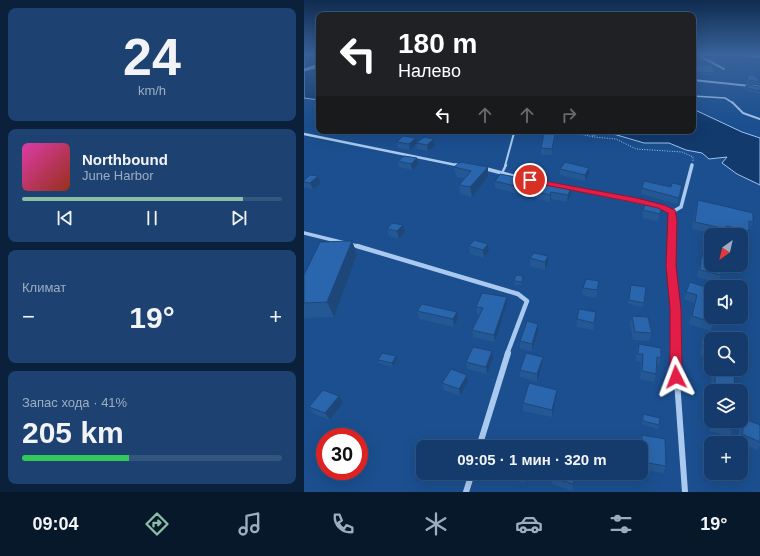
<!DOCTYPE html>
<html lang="ru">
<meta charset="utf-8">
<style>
body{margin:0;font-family:Helvetica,sans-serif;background:#1d4271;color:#f1f3f6;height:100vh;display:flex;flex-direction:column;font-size:15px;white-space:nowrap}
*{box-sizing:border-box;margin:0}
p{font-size:13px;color:#9dadc1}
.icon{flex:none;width:22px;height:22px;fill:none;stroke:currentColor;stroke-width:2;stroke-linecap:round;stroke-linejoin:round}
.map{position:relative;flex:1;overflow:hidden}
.details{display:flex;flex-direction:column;gap:8px;padding:8px;background:#0b203b;width:304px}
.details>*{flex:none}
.hud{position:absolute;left:12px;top:12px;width:380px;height:122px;border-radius:8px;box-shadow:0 4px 16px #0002,0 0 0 1px #33557e;background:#202124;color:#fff;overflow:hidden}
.needle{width:26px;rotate:214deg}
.fabs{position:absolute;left:400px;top:228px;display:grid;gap:8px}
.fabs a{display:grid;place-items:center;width:44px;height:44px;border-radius:8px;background:#143b6b;box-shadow:0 4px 16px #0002,0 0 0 1px #33557e;font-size:20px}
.speed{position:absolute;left:12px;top:428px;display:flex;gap:8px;font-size:20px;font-weight:700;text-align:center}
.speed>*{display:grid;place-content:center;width:52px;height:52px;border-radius:50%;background:#143b6b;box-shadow:0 4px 16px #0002,0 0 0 1px #33557e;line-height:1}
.speed .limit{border:6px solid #d22;background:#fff;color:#111}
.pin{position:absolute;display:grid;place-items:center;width:34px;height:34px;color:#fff;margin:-17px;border:2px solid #fff;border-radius:50%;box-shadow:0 1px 4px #0007}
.me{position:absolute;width:44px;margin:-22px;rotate:357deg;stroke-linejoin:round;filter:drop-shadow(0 0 3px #0008)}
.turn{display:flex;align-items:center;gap:14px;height:84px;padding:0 16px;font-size:18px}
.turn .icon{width:52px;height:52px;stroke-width:2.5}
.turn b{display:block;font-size:28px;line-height:34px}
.lanes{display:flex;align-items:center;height:38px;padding:0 16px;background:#0003;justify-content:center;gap:20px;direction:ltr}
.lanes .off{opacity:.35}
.big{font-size:30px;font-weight:700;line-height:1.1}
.details .card{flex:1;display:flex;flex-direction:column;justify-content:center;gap:6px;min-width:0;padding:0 14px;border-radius:8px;background:#1d4271}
.details .dial{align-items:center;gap:0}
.dial b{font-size:52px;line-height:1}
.song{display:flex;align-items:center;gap:12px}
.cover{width:48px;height:48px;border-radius:6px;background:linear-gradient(135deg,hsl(320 70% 55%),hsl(10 70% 35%))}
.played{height:4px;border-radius:2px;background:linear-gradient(90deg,#8abfa5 85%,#33557e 85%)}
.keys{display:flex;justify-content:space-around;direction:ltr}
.heat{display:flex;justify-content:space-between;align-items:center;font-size:22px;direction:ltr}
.charge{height:6px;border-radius:3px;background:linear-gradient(90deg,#34c759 41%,#33557e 0)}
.trip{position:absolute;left:112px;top:440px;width:232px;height:40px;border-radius:8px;background:#143b6b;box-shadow:0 4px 16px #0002,0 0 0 1px #33557e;font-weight:700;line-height:40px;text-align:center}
.tabs{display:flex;height:64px;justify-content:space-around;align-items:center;background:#08182b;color:#9dadc1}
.tabs .icon{width:28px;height:28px}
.tabs .selected{color:#8abfa5}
.tabs b{font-size:18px;color:#f1f3f6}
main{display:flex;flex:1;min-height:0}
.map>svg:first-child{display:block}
.water{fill:#123a6d;stroke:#9cc4f0}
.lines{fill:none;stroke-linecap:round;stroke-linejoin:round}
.path{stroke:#a9c9ee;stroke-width:1;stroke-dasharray:1 1.5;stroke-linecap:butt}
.lane-far2{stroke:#a9c9ee;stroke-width:1.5}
.lane-far1{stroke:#a9c9ee;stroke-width:2}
.lane{stroke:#a9c9ee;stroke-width:2.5}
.street-far4{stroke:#a9c9ee;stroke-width:2}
.street-far3{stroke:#a9c9ee;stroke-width:2.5}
.street-far2{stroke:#a9c9ee;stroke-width:3.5}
.street-far1{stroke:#a9c9ee;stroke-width:4.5}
.street{stroke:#a9c9ee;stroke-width:6}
.wall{fill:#245895}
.shaded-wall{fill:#1d4779}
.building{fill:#2a66ad;stroke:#1d4779}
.route{fill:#e11d48;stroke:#92132f}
</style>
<main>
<section class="details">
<div class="card dial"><b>24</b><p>km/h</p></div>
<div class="card">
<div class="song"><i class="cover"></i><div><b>Northbound</b><p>June Harbor</p></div></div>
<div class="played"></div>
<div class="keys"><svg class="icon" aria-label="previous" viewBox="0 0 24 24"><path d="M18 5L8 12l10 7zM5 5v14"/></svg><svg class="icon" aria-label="pause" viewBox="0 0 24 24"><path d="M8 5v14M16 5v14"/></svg><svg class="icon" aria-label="next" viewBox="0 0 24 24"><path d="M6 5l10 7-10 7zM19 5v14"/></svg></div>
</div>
<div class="card"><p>Климат</p>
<div class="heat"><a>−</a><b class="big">19°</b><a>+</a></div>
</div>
<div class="card"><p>Запас хода · 41%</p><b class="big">205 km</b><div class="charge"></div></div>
</section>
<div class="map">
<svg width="456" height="492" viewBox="0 0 456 492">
<rect width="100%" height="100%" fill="#1b4f8f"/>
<g class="water">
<polygon points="0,55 15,55 15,64 0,69"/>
<polygon points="15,67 15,100 0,98 0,71"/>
<polygon points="389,109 438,132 456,138 456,185 433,174 418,163 423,157 405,159 398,153 382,150 365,143 340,143 306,133 289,135 272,131 389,131"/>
</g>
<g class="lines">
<polyline class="path" points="261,131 290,137 312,139 332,149 378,152 389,157 389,161"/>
<polyline class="lane-far2" points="389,96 421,98 429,103"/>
<g class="lane-far1">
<polyline points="428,102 439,113 456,119"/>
<polyline points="201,166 210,133 215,131"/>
</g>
<polyline class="lane" points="198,173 202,165"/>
<g class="street-far4">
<polyline points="389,55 437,55 456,57"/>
<polyline points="396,56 420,69"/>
<polyline points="0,70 15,65"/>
<polyline points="389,80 456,87"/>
</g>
<polyline class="street-far3" points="0,134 157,166"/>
<g class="street-far2">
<polyline points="152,165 158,166"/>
<polyline points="179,168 213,177 346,204"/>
<polyline points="354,206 368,212 368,247"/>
<polyline points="368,212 377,207 388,165"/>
<polyline points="0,233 57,247"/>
</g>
<g class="street-far1">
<polyline points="53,246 214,294 223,301 203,354"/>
<polyline points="368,246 367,266 371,309 371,354"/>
</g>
<g class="street">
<polyline points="371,353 381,492"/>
<polyline points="175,447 204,353"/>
<polyline points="162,492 168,473"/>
</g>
</g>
<g class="wall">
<polygon points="389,65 410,73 410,75 389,75"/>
<polygon points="444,75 456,81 456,84 442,83"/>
<polygon points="442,85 456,87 456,94 443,91 441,88"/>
<polygon points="251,134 250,140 248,155 237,155 237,148"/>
<polygon points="130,139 131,146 124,151 113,149 112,144 106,150 94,148 93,142 113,142"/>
<polygon points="94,161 114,165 108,170 95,167"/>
<polygon points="150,167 184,167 184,176 168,197 156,194 155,185 160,178 152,177"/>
<polygon points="256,169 285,175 281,181 256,175"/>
<polygon points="14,176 17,183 9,189 0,188 0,180"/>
<polygon points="191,181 267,188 267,195 263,202 247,199 246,202 191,188"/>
<polygon points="378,185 373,204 337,194 338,188 367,187"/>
<polygon points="394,200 449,222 446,229 445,229 445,231 442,238 437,237 437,235 428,235 420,233 419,235 416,235 388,229 392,207"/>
<polygon points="358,206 354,221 338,218 339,210"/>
<polygon points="99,225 101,232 95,239 85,236 83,229"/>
<polygon points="48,241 53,255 30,317 0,318 0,275"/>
<polygon points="184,244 185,251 180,258 166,254 165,246"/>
<polygon points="230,253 244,264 241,270 226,266 226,258"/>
<polygon points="397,259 417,275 414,283 393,277 395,267"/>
<polygon points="219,276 219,279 218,285 210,285 210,281"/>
<polygon points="295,281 292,298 278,295 279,288"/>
<polygon points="386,282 405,311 410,323 406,331 385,324 390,303 380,299"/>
<polygon points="326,288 340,303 339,307 324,304"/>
<polygon points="203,304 191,342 169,337 168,330 175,315 173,314 172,307"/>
<polygon points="113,311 154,319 150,327 115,319"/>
<polygon points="292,312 289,330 272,327 273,319"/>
<polygon points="328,316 348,333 345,341 329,340 326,324"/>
<polygon points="234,331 228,351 216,349 216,341"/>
<polygon points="401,334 407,339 407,358 396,355 398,341"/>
<polygon points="335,344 357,358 355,365 353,365 352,374 350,382 336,379 337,362 332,361 333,351"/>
<polygon points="92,356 93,360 89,367 75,363 74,360"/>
<polygon points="239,357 238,364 233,382 216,377 216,370"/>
<polygon points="189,359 183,374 163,369 162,362"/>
<polygon points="411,371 431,389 429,391 408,391 407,379"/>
<polygon points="164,382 156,396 140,390 138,383"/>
<polygon points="252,397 248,417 219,411 219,403"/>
<polygon points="39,403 26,420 10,414 5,407"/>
<polygon points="339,414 355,425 354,429 338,424 338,418"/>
<polygon points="407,417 407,421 429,421 429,430 425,437 406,431 406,418"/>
<polygon points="441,419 456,425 456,446 453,450 433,441 436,426"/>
<polygon points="338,435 362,466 359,473 337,469 337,447 335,447 335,442"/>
<polygon points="131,473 140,473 139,475"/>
<polygon points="197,473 224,473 221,483 197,476"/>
<polygon points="271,473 268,491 248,484 249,478"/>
</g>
<g class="shaded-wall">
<polygon points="251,134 250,140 248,155 248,149"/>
<polygon points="112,138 113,143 112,143 112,144 106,150 105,144"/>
<polygon points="130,139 131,146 124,151 123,145"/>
<polygon points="113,158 114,165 108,170 107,164"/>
<polygon points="184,167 184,176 168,197 166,187"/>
<polygon points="285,168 285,175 281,181 281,175"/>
<polygon points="14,176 17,183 9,189 6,183"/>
<polygon points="267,188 267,195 263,202 264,195"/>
<polygon points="247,192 247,199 246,202 246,195"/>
<polygon points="99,225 101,232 95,239 93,231"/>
<polygon points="48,241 53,255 30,317 23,302"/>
<polygon points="184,244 185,251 180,258 179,250"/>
<polygon points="244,256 244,264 241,270 241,262"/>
<polygon points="203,297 203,304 191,342 190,335"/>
<polygon points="153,312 154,319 150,327 149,319"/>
<polygon points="234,324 234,331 228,351 228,344"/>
<polygon points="188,351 189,359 183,374 182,367"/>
<polygon points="92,356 93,360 89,367 88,363"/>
<polygon points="239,357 238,364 233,382 233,374"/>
<polygon points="163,375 164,382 156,396 155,389"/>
<polygon points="253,390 252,397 248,417 248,410"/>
<polygon points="35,396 39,403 26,420 21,413"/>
<polygon points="222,473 224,473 221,483 220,477"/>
</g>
<g class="building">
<polygon points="389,65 406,65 409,67 410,73 389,72"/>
<polygon points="444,75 451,75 456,82 443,80"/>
<polygon points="442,85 456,87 456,91 443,88"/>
<polygon points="240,133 251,134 248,149 237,148"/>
<polygon points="99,136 112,138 105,144 93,142"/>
<polygon points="120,137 130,139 123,145 112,143"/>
<polygon points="100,156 113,158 107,164 94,161"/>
<polygon points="156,162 184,167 166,187 155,185 167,171 150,167"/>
<polygon points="261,162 285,168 281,175 256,169"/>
<polygon points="196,174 267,188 264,195 247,192 246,195 191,181"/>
<polygon points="6,175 14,176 6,183 0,182 0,180"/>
<polygon points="340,181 367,187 368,183 378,185 375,198 338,188"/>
<polygon points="394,200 449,213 449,222 445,221 445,231 422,226 422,229 391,222"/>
<polygon points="342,202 358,206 356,214 339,210"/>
<polygon points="88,223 99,225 93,231 83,229"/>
<polygon points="406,238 407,238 407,265 418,265 417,275 396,270 397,259"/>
<polygon points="170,240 184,244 179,250 165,246"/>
<polygon points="48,241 23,302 0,303 0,275 16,242"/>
<polygon points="230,253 244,256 241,262 226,258"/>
<polygon points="212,275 219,276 218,282 210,281"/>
<polygon points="282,279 295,281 293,290 279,288"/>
<polygon points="386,282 407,289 407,304 405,311 407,311 407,317 411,317 410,323 388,316 393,295 382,292"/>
<polygon points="327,285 342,287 340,303 325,300"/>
<polygon points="178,293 203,297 190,335 168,330 179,308 172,307"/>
<polygon points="118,304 153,312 149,319 113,311"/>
<polygon points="275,309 292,312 290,323 273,319"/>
<polygon points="328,316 344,317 348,333 331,332"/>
<polygon points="223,321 234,324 228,344 216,341"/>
<polygon points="401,334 419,339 407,339 407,350 399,347"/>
<polygon points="335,344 357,348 357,358 353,357 352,374 338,371 339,354 334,354"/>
<polygon points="169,347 188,351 182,367 162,362"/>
<polygon points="78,353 92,356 88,363 74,360"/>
<polygon points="222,353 239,357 233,374 216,370"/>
<polygon points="147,369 163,375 155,389 138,383"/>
<polygon points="411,371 430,376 431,389 411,384"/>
<polygon points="225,383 253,390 248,410 219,403"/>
<polygon points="19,390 35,396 21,413 5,407"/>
<polygon points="339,414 356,418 355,425 339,421"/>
<polygon points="441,419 456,425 456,442 438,434"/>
<polygon points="410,421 429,421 429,430 410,424"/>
<polygon points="338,435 361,439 362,466 338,462"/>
<polygon points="129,443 144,446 144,447 128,447"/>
<polygon points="208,473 222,473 220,477"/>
<polygon points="250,473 271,473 269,484 249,478"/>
</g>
<linearGradient id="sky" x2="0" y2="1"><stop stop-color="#0f2b4f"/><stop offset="0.44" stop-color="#39639b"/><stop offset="1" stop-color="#39639b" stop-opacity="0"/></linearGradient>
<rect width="456" height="124" fill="url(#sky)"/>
<polygon class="route" points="224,178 333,198 360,205 371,210 373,220 372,266 377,309 378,377 376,381 372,382 367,381 366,377 366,309 362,266 364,213 354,208 333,203 226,182 224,182"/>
</svg>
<div class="fabs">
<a><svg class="needle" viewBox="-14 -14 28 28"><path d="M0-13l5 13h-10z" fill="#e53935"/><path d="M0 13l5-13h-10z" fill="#9dadc1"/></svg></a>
<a><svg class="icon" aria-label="sound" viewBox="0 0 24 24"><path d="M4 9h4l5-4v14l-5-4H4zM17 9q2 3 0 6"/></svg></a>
<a><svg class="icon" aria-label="search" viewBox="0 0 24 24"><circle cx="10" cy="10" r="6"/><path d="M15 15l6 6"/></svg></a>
<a><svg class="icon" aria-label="layers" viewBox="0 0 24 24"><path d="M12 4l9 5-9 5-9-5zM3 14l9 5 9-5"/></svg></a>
<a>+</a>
</div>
<div class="speed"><div class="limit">30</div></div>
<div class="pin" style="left:226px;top:180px;background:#d93025"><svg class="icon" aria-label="arrive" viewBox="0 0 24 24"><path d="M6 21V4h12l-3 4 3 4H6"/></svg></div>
<svg class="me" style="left:372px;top:377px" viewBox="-20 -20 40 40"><path d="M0-17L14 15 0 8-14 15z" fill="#e11d48" stroke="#fff" stroke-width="4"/></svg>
<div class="trip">09:05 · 1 мин · 320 m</div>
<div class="hud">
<div class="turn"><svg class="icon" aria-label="left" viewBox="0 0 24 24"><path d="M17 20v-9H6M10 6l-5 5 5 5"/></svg><div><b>180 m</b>Налево</div></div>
<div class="lanes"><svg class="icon" aria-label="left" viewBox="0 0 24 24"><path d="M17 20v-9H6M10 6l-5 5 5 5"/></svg><svg class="icon off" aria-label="ahead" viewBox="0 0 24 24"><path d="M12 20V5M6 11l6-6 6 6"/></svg><svg class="icon off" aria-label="ahead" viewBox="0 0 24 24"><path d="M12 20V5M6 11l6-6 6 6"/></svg><svg class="icon off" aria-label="right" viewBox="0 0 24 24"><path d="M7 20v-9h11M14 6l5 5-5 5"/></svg></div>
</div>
</div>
</main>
<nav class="tabs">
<b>09:04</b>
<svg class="icon selected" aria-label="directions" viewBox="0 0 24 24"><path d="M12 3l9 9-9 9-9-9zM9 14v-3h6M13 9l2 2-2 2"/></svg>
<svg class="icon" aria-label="music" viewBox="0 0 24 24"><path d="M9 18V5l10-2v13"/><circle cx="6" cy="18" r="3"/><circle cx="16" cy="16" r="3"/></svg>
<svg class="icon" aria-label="phone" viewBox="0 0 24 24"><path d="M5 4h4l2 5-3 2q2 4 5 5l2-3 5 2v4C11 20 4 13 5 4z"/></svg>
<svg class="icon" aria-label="climate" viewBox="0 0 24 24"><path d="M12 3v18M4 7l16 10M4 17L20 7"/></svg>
<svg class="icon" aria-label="car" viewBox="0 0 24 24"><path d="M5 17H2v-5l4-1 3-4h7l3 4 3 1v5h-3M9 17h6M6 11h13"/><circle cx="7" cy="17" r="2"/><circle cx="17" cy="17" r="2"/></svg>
<svg class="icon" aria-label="filters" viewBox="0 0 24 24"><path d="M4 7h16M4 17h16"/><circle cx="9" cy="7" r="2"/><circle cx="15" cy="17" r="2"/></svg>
<b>19°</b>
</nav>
